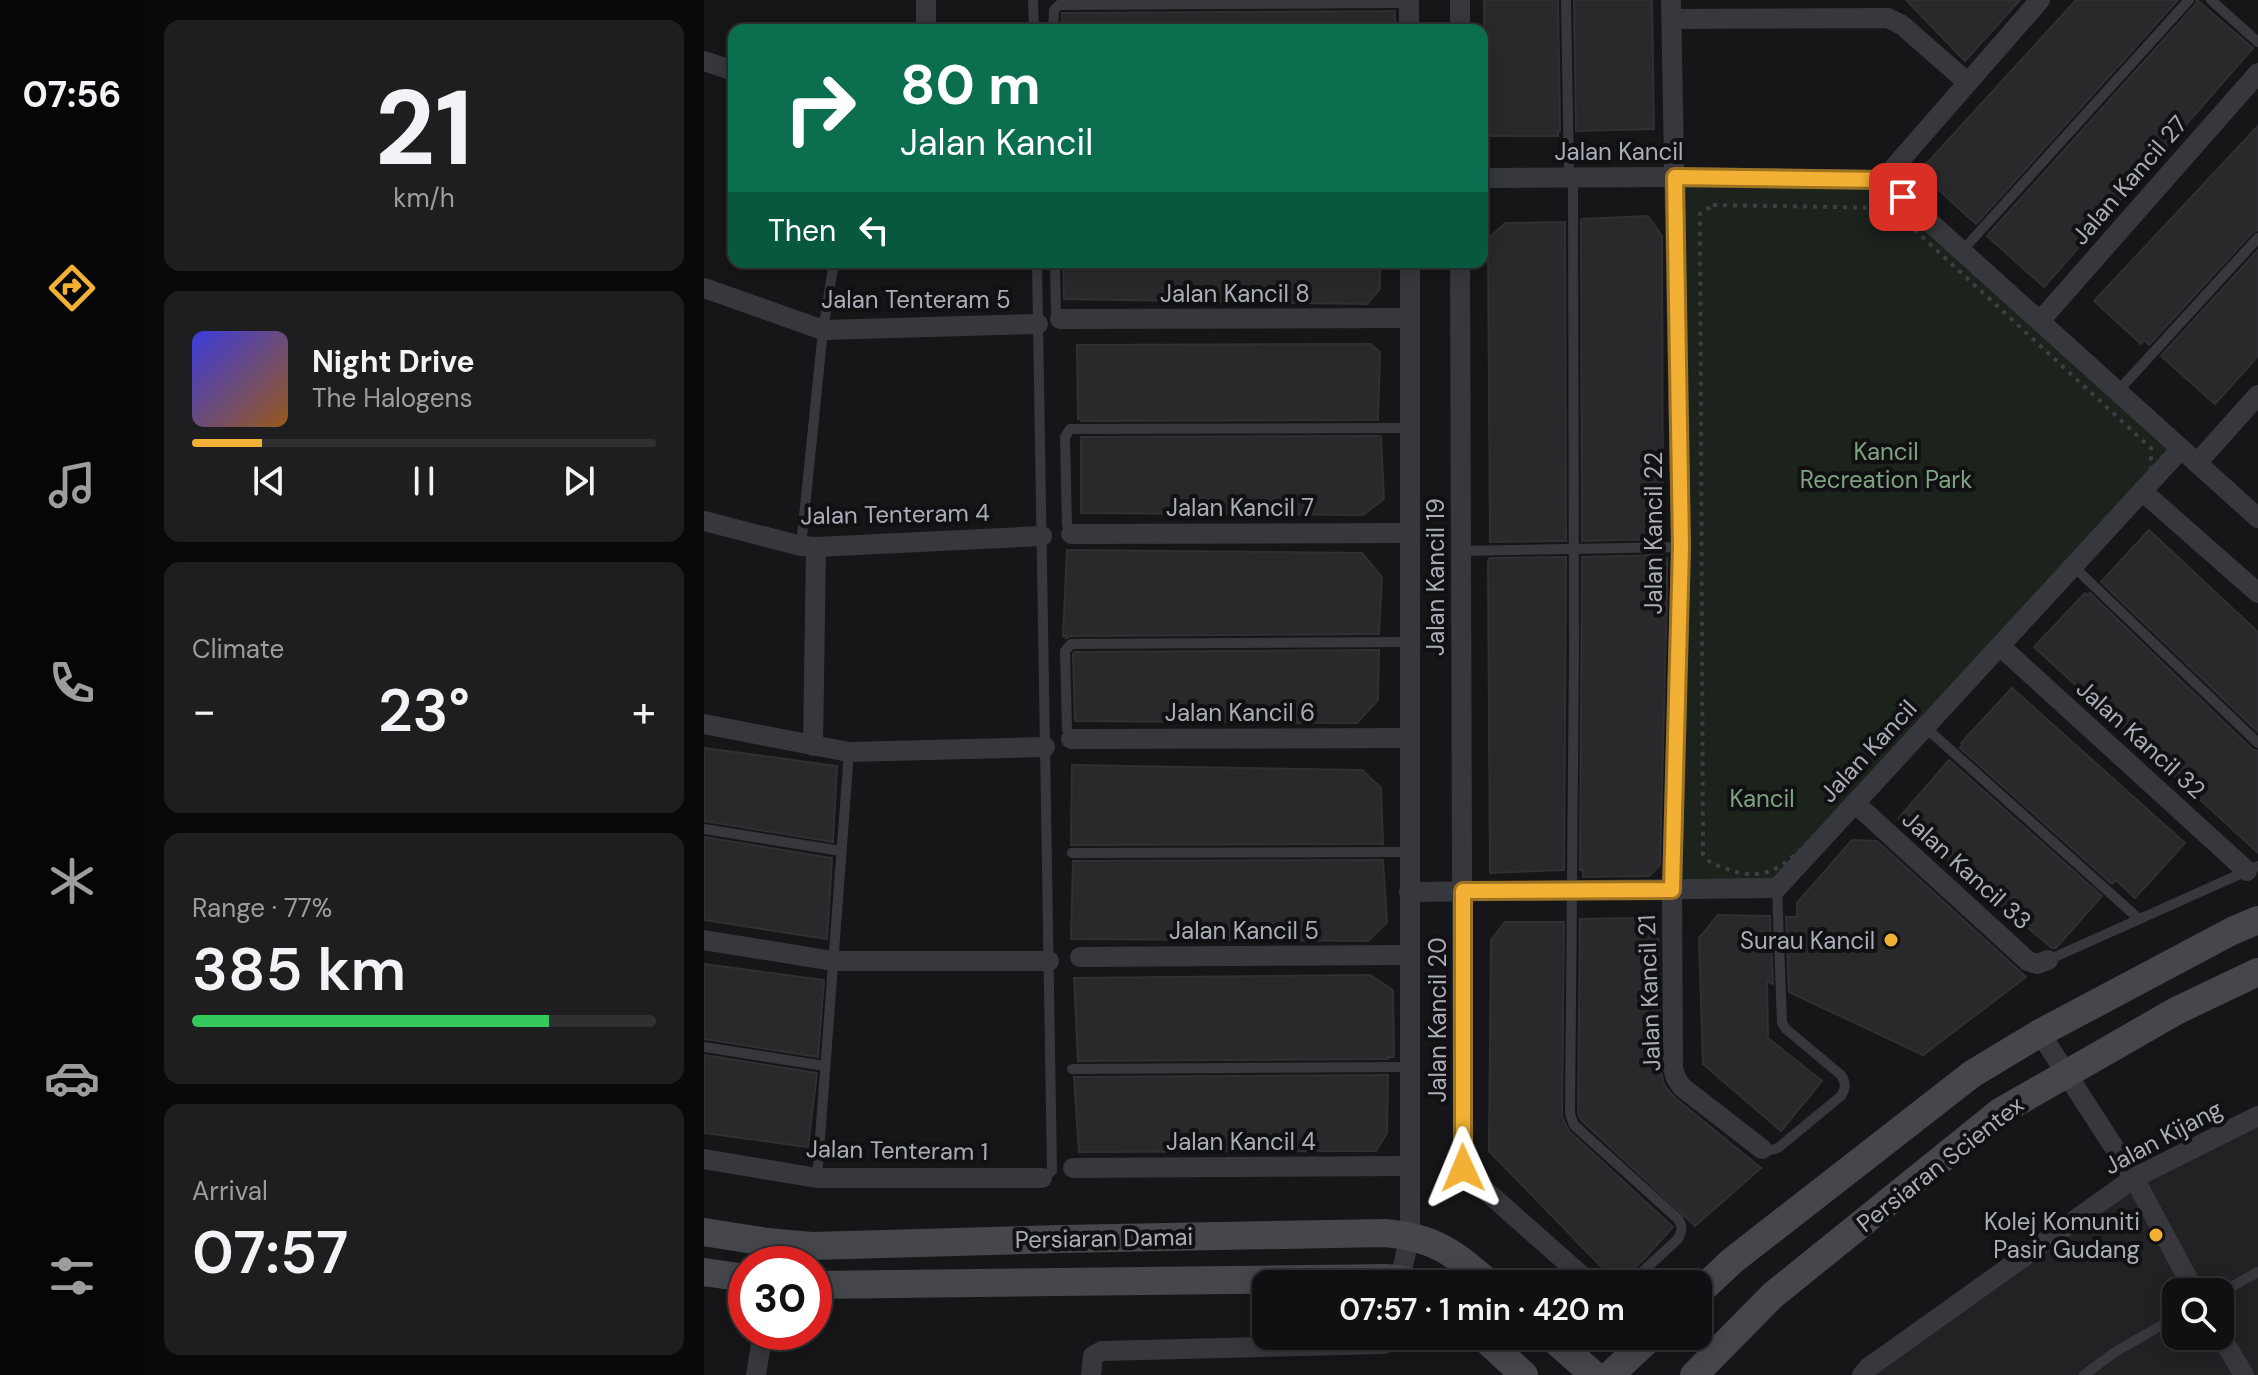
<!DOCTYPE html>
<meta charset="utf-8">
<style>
body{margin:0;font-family:"DM Sans",sans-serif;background:#1e1e20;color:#f1f3f6;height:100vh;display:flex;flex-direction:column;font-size:30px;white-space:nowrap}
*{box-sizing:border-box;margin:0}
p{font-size:26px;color:#9c9d9f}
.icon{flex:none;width:44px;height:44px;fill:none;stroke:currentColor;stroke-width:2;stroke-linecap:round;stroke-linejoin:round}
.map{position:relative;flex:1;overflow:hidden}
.panel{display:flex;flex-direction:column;gap:20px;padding:20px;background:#09090a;width:560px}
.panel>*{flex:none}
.banner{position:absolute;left:24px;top:24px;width:760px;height:244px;border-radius:16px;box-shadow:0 4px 20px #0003,0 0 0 2px #303032;background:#0b6e4f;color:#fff;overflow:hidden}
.buttons{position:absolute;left:1458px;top:1278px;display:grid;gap:16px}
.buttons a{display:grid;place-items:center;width:72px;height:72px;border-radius:16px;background:#101012;box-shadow:0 4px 20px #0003,0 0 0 2px #303032;font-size:40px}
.speed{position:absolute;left:24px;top:1246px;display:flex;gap:16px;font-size:40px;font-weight:700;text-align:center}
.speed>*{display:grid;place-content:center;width:104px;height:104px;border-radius:50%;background:#101012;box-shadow:0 4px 20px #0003,0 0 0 2px #303032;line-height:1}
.speed .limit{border:12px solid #d22;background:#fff;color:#111}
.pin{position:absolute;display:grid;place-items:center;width:68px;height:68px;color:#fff;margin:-34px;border-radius:16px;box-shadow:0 4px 12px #0006}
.me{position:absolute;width:88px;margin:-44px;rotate:359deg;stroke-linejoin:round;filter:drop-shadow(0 0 6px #0008)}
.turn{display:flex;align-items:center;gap:28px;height:168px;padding:0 40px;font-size:36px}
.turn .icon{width:104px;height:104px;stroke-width:2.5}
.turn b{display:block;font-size:56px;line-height:68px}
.then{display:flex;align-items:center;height:76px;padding:0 40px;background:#0003;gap:16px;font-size:30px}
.big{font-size:60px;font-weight:600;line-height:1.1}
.panel .card{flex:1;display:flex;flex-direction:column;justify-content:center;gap:12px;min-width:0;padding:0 28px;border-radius:16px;background:#1e1e20}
.panel .dial{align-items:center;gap:0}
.dial b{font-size:104px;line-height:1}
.song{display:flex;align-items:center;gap:24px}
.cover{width:96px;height:96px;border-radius:12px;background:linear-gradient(135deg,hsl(240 70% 55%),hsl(30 70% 35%))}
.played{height:8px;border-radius:4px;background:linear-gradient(90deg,#f2b134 15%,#303032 15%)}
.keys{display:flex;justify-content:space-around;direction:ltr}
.heat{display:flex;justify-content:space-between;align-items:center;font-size:44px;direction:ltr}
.charge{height:12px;border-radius:6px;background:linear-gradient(90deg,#34c759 77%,#303032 0)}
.trip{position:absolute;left:548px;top:1270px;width:460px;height:80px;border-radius:16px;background:#101012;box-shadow:0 4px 20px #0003,0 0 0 2px #303032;font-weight:600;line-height:80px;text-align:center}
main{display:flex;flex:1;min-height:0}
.menu{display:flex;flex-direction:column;width:144px;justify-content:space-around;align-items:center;background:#060607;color:#9c9d9f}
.menu .icon{width:56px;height:56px}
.menu .current{color:#f2b134}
.menu b{font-size:36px;color:#f1f3f6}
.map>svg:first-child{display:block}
.built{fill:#222225;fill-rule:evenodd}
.green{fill:#1c231d}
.building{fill:#29292c;stroke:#303034;stroke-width:2}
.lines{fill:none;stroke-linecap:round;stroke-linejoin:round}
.path{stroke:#3d3f44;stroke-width:4;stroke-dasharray:4 6;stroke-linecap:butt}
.service{stroke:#37383d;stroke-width:10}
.minor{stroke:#37383d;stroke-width:20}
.secondary{stroke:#45474d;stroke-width:28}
.route-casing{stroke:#9d7322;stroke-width:20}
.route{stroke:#f2b134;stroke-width:14}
.poi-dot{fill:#f2b134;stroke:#111113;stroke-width:3}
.labels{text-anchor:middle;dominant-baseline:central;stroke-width:8;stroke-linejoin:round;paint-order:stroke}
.street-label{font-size:24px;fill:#a8adb8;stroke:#111113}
.park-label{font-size:24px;fill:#7fa381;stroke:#111113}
.poi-label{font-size:24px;fill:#a8adb8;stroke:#111113;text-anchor:end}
</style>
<main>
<nav class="menu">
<b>07:56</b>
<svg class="icon current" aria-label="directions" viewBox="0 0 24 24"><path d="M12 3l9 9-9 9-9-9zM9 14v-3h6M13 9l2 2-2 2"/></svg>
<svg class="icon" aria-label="music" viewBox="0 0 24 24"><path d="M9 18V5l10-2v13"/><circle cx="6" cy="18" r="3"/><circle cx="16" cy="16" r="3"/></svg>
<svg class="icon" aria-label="phone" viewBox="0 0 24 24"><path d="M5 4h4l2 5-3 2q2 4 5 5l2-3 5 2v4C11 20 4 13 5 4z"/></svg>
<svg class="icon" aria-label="climate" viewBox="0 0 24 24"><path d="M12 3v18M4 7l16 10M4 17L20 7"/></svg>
<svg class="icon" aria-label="car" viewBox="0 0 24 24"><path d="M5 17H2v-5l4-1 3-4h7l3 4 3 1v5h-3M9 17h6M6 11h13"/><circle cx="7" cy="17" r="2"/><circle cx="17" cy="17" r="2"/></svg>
<svg class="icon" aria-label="filters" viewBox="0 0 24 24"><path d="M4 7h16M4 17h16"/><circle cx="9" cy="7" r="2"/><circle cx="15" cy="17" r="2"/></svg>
</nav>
<section class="panel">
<div class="card dial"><b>21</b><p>km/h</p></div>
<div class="card">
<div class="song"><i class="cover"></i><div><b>Night Drive</b><p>The Halogens</p></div></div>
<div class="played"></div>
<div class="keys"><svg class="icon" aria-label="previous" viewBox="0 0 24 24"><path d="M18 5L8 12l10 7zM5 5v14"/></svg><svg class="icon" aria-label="pause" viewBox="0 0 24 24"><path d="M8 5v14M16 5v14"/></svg><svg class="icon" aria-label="next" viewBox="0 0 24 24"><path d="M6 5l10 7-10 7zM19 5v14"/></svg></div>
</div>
<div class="card"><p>Climate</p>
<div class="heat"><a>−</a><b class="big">23°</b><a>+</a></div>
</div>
<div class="card"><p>Range · 77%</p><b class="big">385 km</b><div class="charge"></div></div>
<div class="card"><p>Arrival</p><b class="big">07:57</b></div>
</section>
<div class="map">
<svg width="1554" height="1375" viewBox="0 0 1554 1375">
<rect width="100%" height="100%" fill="#161618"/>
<path class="built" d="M1554,1116V1375H1158L1430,1178ZM1472,1292H1516V1336H1472Z"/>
<polygon class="green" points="973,184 1177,189 1480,446 1073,888 968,891"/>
<g class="building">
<polygon points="780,0 854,0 856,131 854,131 854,136 780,136"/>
<polygon points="870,0 948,0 950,129 872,131"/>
<polygon points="1202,0 1316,0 1261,61"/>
<polygon points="1372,0 1474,0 1272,224 1215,172"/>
<polygon points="1493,0 1549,48 1340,287 1283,236 1491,5"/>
<polygon points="691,11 691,30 357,30 358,13"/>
<polygon points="1554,126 1554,230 1548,233 1445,345 1440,340 1437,344 1390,301"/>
<polygon points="944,216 958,236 959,539 878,541 877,221 878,219"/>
<polygon points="861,222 862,541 786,542 784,239 801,223"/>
<polygon points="1554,250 1554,356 1511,404 1457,356"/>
<polygon points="359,262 676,262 676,289 663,304 360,299"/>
<polygon points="666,344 676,352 674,420 377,421 377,419 374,419 373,345"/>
<polygon points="674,436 677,437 680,499 659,515 377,513 377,437"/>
<polygon points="1445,530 1554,632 1554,732 1397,582"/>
<polygon points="363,550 658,553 678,577 675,634 367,636 362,638 362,636 359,636"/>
<polygon points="959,555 959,558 963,558 963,594 956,865 945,876 879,877 879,870 876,870 878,557"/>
<polygon points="862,557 860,870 786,873 784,561 786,558"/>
<polygon points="1381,593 1384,595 1386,593 1548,749 1554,751 1554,853 1330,647"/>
<polygon points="675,650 674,700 653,723 371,721 369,654 371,652"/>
<polygon points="1308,688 1481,843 1431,898 1412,880 1408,884 1256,748 1259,744 1257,743"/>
<polygon points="0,748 133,766 129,842 0,821"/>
<polygon points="1245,760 1398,896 1352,948 1348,948 1194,819"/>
<polygon points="368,765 658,770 677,788 679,844 367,845"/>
<polygon points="0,837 128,858 123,939 0,920"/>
<polygon points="1148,840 1173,841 1322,977 1219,1055 1085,992 1082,917 1093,917 1093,903"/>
<polygon points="679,860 683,922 664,941 367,939 369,861"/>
<polygon points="1014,915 1066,916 1069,984 1063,981 1064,1038 1118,1081 1077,1131 999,1064 995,938"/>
<polygon points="934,918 955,940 956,1068 960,1085 970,1097 1057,1168 991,1226 877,1120 874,1113 876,919"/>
<polygon points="801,922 860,922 858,1117 865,1131 969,1227 941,1258 920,1278 917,1284 914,1284 785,1151 787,940"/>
<polygon points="0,964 120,980 114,1057 0,1039"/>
<polygon points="666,975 689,990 690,1057 684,1057 684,1059 374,1061 370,978"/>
<polygon points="0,1055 113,1073 104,1147 0,1133"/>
<polygon points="684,1075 683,1133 672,1151 375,1152 370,1077"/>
</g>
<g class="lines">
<path class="path" d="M1009,205L1187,208L1447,448V472L1121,824C1093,853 1070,886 1026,870C1016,866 1005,864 999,855L996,214Z"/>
<g class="service">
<polyline points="329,0 330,30"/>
<polyline points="862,0 865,177"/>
<polyline points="1507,0 1554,42"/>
<polyline points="349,30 350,10 355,5 705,3"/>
<path d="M869,177L870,652L866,1114L870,1125L974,1219C979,1227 978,1231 974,1239L925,1284"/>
<polyline points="1258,251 1485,0"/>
<polyline points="333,262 348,1171 338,1178"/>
<polyline points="351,262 352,314 356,319"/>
<polyline points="1414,391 1554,238"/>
<polyline points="367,534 363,525 361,437 366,429 706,428"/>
<polyline points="97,546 119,330 130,262"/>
<polyline points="757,551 977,547"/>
<polyline points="1369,566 1554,743"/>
<polyline points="1221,727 1435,919"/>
<polyline points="367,739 363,729 361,651 367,644 705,642"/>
<polyline points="0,829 137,851"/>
<polyline points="368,853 706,852"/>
<polyline points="1344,960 1554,866"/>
<polyline points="0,1047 121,1066"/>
<polyline points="368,1069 705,1067"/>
<path d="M1058,1149L1063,1151L1074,1148L1137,1096C1142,1088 1142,1083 1137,1075L1082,1029L1078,1023L1073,888"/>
<polyline points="113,1178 145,752"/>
<polyline points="1516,1293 1554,1272"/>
<polyline points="1380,1375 1411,1352 1472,1317"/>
</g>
<g class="minor">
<polyline points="222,0 222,30"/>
<polyline points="756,0 756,30"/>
<polyline points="967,0 977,547 968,890 969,1068 972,1078 978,1087 1058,1149"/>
<polyline points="968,19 1184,18 1198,25 1263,82"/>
<polyline points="705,30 705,0"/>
<polyline points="0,61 30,71"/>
<polyline points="778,178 971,177 1179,180 1554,518"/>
<polyline points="1179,180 1336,0"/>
<polyline points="756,262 759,1168 764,1175 887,1284"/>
<polyline points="0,288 119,330 334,324"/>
<polyline points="356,319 706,318"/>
<polyline points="1336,321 1554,73"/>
<polyline points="1493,463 1554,395"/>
<polyline points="1438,491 1554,593"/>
<polyline points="0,521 97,546 112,547 338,536"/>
<polyline points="367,534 705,533"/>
<polyline points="1296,646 1543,871"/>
<polyline points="0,724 145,752 341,747"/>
<polyline points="367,739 706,738"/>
<polyline points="109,746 112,547"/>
<polyline points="1151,803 1324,961 1333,964 1344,960"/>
<polyline points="705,892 1073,888 1477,449"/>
<polyline points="0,940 129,961 345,961"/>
<polyline points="376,957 705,955"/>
<polyline points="1336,1033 1430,1178 1491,1292"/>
<polyline points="0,1159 113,1178 338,1178"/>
<polyline points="369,1168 706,1166"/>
<polyline points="696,1279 706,1235 706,262"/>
<polyline points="1516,1335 1540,1375"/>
<polyline points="52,1375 59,1332"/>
<polyline points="387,1375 389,1356 398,1351 680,1344"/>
<polyline points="1158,1375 1164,1368 1430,1178 1554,1116"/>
</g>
<g class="secondary">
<path d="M0,1232L63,1242L108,1246L356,1239L681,1233C730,1237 750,1253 786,1284"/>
<polyline points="0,1272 42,1278"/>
<polyline points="110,1285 681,1278 696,1279 714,1284"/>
<polyline points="994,1293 1028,1261 1268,1074 1336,1033 1528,931 1554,920"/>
<polyline points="778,1336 820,1375"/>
<polyline points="846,1336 890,1375"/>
<polyline points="906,1375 948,1336"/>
<polyline points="990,1375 1069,1295 1296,1112 1472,1011 1554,972"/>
</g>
</g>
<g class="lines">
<defs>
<polyline id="route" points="759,1168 759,891 968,890 977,547 971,177 1179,180 1199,197"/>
</defs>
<use href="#route" class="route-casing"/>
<use href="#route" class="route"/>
</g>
<g class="poi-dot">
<circle cx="1187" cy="940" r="8"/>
<circle cx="1452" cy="1235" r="8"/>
</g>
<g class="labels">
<g class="street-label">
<text x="915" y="151">Jalan Kancil</text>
<text transform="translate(1425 180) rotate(-49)">Jalan Kancil 27</text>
<text x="531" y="293">Jalan Kancil 8</text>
<text x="212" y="299">Jalan Tenteram 5</text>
<text x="536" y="507">Jalan Kancil 7</text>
<text transform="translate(191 514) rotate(-1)">Jalan Tenteram 4</text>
<text transform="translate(949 533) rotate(-90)">Jalan Kancil 22</text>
<text transform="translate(731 577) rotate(-90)">Jalan Kancil 19</text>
<text x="536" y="712">Jalan Kancil 6</text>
<text transform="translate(1437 739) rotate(42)">Jalan Kancil 32</text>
<text transform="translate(1164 751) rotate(-47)">Jalan Kancil</text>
<text transform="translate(1263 870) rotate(42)">Jalan Kancil 33</text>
<text x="540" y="930">Jalan Kancil 5</text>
<text transform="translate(945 993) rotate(-92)">Jalan Kancil 21</text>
<text transform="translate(733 1020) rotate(-90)">Jalan Kancil 20</text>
<text transform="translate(1459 1137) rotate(-28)">Jalan Kijang</text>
<text x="537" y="1141">Jalan Kancil 4</text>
<text transform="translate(193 1150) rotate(1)">Jalan Tenteram 1</text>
<text transform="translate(1236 1164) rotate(-38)">Persiaran Scientex</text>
<text transform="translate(400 1238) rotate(-1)">Persiaran Damai</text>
</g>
<g class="park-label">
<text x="1182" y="451">Kancil<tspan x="1182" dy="28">Recreation Park</tspan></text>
<text x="1058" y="798">Kancil</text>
</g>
<g class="poi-label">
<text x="1171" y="940">Surau Kancil</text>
<text x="1436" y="1221">Kolej Komuniti<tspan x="1436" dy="28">Pasir Gudang</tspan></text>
</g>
</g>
</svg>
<div class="buttons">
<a><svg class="icon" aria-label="search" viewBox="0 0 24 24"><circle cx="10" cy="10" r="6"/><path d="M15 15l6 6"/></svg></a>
</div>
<div class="speed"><div class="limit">30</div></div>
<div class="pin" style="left:1199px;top:197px;background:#d93025"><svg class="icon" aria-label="arrive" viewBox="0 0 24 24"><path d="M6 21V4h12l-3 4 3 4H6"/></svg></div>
<svg class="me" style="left:759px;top:1168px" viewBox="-20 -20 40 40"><path d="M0-17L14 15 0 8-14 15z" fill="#f2b134" stroke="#fff" stroke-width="4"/></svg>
<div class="trip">07:57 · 1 min · 420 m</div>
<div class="banner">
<div class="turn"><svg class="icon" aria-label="right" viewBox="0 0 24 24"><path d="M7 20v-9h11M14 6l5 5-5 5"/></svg><div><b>80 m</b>Jalan Kancil</div></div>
<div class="then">Then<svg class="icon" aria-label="left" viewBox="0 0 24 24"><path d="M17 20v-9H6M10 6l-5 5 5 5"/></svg></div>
</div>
</div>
</main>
